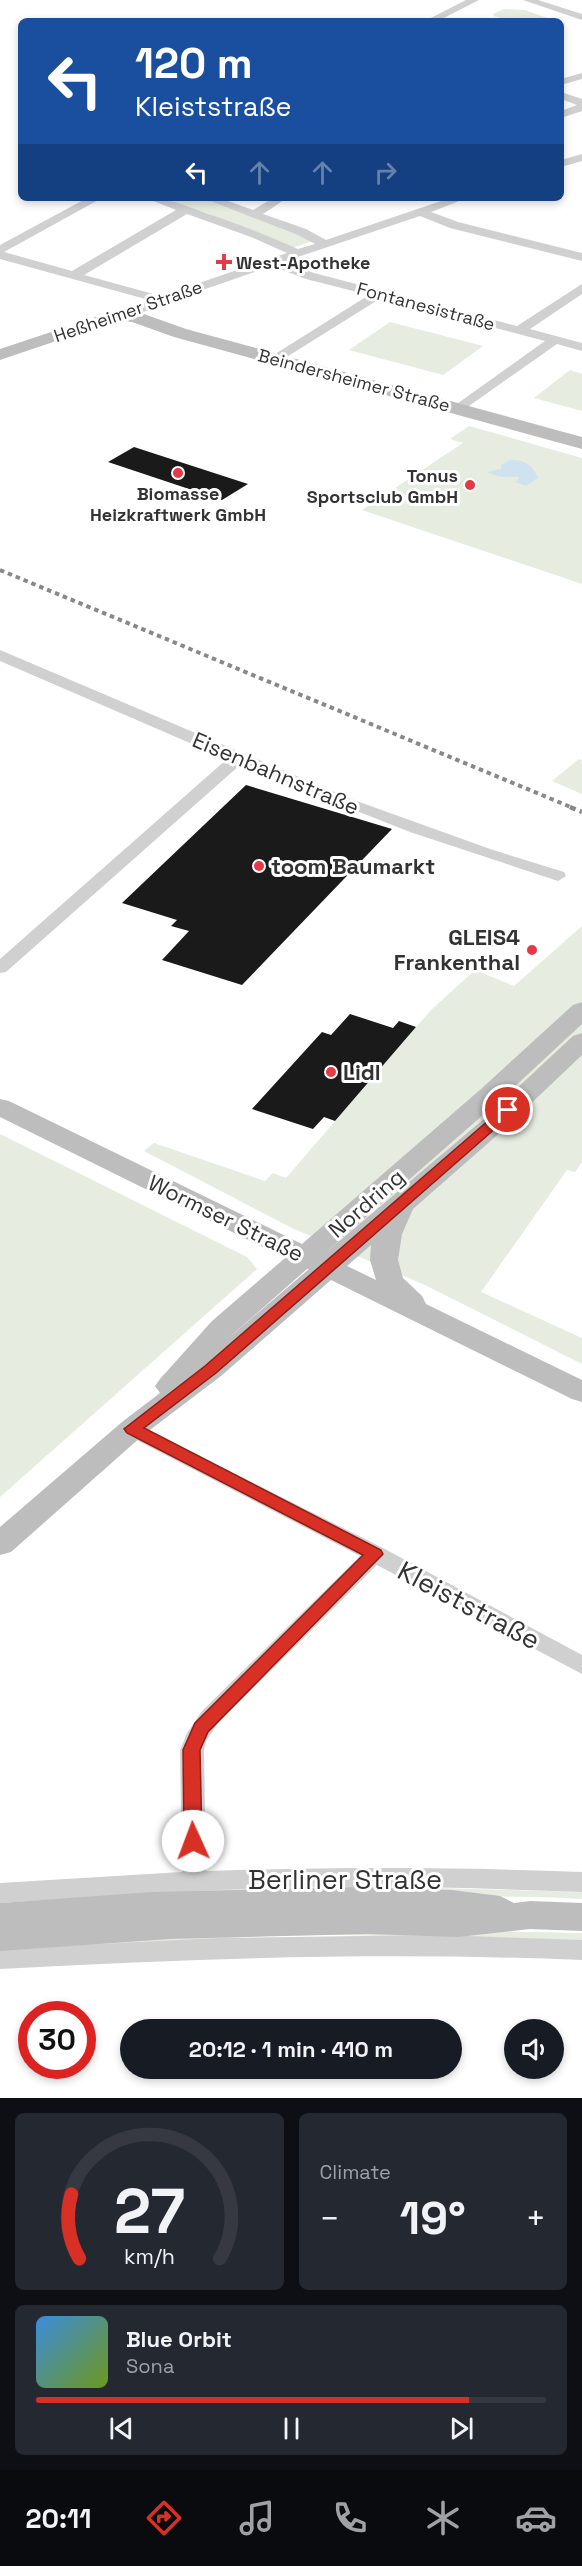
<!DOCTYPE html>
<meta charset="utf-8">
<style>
body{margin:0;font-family:"Space Grotesk",sans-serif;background:#242831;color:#f1f3f6;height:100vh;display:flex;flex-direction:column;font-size:22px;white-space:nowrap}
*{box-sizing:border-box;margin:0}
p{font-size:20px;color:#9ea1a6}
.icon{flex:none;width:33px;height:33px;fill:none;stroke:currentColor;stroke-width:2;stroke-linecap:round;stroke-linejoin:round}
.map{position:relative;height:2098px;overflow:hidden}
.side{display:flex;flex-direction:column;gap:15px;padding:15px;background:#0d0f14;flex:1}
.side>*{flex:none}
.guide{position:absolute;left:18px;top:18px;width:546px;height:183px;border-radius:9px;box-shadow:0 3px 9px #0003;background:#1a4fa0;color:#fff;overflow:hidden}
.buttons{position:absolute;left:504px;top:2019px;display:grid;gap:12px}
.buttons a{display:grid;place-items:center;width:60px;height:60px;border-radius:50%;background:#171b24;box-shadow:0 3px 9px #0003;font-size:30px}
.speed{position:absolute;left:18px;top:2001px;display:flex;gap:12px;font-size:30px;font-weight:700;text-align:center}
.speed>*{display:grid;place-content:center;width:78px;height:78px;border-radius:50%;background:#171b24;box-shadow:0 3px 9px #0003;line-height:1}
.speed .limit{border:9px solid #d22;background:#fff;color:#111}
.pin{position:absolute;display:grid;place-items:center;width:51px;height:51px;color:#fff;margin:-26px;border:3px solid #fff;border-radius:50%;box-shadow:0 2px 6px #0007}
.me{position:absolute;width:66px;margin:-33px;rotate:358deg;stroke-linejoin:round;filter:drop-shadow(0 0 4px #0008)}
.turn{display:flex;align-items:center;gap:21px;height:126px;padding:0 18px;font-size:27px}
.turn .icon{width:78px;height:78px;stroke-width:2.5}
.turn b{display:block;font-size:42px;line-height:51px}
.lanes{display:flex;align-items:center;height:57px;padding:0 18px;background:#0003;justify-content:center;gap:30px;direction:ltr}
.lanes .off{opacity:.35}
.big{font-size:45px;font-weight:700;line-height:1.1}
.side .widget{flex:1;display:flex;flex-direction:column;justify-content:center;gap:9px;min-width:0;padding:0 21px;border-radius:9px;background:#242831}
.side .dial{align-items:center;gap:0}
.dial svg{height:156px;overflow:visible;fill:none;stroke:#363941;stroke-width:7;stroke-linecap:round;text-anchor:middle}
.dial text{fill:#f1f3f6;stroke:none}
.song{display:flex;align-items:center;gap:18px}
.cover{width:72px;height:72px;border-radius:9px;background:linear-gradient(135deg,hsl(210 70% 55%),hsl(80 70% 35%))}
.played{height:6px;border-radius:3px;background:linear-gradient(90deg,#d93025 85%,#363941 85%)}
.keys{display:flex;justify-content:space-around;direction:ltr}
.heat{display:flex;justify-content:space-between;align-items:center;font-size:33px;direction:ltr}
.side .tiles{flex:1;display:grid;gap:15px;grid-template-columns:1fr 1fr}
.widget:last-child{grid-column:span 2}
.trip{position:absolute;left:120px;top:2019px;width:342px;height:60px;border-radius:30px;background:#171b24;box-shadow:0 3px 9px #0003;font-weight:700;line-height:60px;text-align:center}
.menu{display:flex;height:96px;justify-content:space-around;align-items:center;background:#090b0e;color:#9ea1a6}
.menu .icon{width:42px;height:42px}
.menu .selected{color:#d93025}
.menu b{font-size:27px;color:#f1f3f6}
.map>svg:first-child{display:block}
.green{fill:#e6ecdf}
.water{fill:#cfe2ee}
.building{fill:#1a1a1a}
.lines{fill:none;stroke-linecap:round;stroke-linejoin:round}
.street{fill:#d0d0d0;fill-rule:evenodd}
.secondary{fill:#bdbdbd;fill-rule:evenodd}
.rail-far1{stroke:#888;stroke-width:4;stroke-dasharray:4.5 4;stroke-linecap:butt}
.rail{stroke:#888;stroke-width:4.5;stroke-dasharray:6 4.5;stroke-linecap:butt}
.route{fill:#d93025;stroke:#8d1f18;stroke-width:1.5}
.poi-dot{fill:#e63946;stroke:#fff;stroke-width:2}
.labels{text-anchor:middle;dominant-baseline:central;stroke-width:6;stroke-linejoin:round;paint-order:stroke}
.far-poi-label{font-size:18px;font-weight:bold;fill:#333;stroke:#fff;text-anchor:start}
.far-street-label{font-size:18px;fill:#333;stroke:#fff}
.street-label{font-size:22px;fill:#333;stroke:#fff}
.poi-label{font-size:22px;font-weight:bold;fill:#333;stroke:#fff;text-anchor:start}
.near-street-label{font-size:27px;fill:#333;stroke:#fff}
</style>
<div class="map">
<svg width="582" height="2098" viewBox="0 0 582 2098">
<rect width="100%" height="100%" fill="#fff"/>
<g class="green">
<polygon points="504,9 525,10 547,18 508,21 494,16 493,14"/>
<polygon points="156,198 204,198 315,240 289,249 189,208"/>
<polygon points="390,322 483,346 443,375 349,350"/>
<polygon points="570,370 582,374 582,411 534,398"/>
<polygon points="469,426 582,458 582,584 362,510 463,443 450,439"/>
<polygon points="579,759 582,760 582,794 552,781"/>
<polygon points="582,926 582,1162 575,1172 567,1170 481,1292 582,1338 582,1364 425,1285 292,1228 144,1151 154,1143 265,1181 273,1173 286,1178 431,1010 475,970 514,986"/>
<polygon points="0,1134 247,1257 257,1269 0,1497"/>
<polygon points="326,1885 582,1892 582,1899 543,1897 134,1893"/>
<polygon points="301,1927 582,1933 582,1941 301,1934 0,1950"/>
</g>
<path class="water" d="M510,460C524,459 533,465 538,478L526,486L515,482L519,479L518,477H501L486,472L501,469V465Z"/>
<g class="building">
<polygon points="134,447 248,484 222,500 108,462"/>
<polygon points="246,785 392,829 242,985 162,960 189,931 171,926 177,920 122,903"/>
<polygon points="350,1014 393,1028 399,1021 416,1027 335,1121 324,1117 313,1129 252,1109 322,1032 331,1035"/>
</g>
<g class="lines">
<g class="street">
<polygon points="466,0 479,0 438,21 425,21"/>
<polygon points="523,0 538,0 582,14 582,20"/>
<polygon points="582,73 582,79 561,85 561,79"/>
<polygon points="561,92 582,99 582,111 561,118 561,111 577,105 561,99"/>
<polygon points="582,154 582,161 561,167 561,160"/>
<path d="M87,198H102L4,252L72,271L176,210L146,198C169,198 187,206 208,214C239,224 268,236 298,249L315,244L298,235L203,198H220L253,210L273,198H287L263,214L306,229L326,240L450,198H467L431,212L458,222L582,253V261L450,228L420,216L283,262L314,273L517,326L582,284V294L530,329L582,343V351L557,344L459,413L452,409L454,406L545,341L381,298L277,363L272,362L271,359L272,356L369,295L306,279L272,266L165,303L127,319L121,315L123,312L149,300L0,259V245ZM187,214L251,237L287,253L161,296L84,275Z"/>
<polygon points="0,650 351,799 493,850 564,872 566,876 558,881 410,832 240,765 6,972 0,973 0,959 227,759 0,661"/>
<path d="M132,1422L383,1548L582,1655V1674L377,1565L218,1723L206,1741L204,1750L206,1871C332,1867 456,1867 582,1872V1892C500,1889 418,1886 336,1887C224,1887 112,1896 0,1903V1883L182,1872L180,1750L187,1733L202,1711L360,1556L125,1434L122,1429L125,1424Z"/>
<path d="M436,1935L582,1940V1960C388,1952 194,1958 0,1969V1949L218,1938Z"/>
</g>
<g class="secondary">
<polygon points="117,310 141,313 186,329 582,437 582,449 174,337 132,322 118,320 0,360 0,349"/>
<path d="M582,1002V1024L499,1101L324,1254L485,1118L573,1036L582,1033V1055L503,1130L413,1209L402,1234L398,1260L403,1278L422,1296L426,1304L582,1380V1402L572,1399L331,1280L221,1376L142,1436L11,1552L0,1555V1527L122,1422L160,1393L155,1386L160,1379L212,1321L285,1258L0,1117V1099L9,1101L302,1244L481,1089L573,1005ZM371,1245L370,1260L376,1280L347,1266ZM307,1269H309L231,1336L232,1335Z"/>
<polygon points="354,1887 452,1890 500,1896 514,1903 530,1901 582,1903 582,1931 530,1929 458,1937 367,1934 170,1939 0,1951 0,1903 152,1892"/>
</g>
<polyline class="rail-far1" points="0,570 573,808"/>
<polyline class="rail" points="570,807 582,812"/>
</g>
<polygon class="route" points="508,1106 515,1110 513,1113 216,1373 144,1428 381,1550 383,1554 208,1732 200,1750 202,1841 200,1846 193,1848 187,1846 184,1841 183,1750 195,1723 363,1555 127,1433 124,1429 205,1366 504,1107"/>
<g class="poi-dot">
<path d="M221 253h6v6h6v6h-6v6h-6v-6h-6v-6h6z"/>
<circle cx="178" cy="473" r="6"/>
<circle cx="470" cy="485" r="6"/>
<circle cx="259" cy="866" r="6"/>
<circle cx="532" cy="950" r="6"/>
<circle cx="331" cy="1072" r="6"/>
</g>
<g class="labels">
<g class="far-poi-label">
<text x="236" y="262">West-Apotheke</text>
<text x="458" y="475" text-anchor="end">Tonus<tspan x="458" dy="21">Sportsclub GmbH</tspan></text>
<text x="178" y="493" text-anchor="middle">Biomasse<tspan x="178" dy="21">Heizkraftwerk GmbH</tspan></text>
</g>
<g class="far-street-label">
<text transform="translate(426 306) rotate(15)">Fontanesistraße</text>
<text transform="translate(128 311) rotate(-19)">Heßheimer Straße</text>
<text transform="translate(354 380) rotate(15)">Beindersheimer Straße</text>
</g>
<g class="street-label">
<text transform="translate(276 773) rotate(23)">Eisenbahnstraße</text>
<text transform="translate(366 1203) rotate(-41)">Nordring</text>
<text transform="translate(226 1218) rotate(26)">Wormser Straße</text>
</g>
<g class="poi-label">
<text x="271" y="866">toom Baumarkt</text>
<text x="520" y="937" text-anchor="end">GLEIS4<tspan x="520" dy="25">Frankenthal</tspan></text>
<text x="343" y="1072">Lidl</text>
</g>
<g class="near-street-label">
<text transform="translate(469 1605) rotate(28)">Kleiststraße</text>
<text x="345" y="1879">Berliner Straße</text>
</g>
</g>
</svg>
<div class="buttons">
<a><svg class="icon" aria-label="sound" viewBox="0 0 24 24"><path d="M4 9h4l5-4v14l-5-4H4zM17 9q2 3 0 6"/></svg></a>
</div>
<div class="speed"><div class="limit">30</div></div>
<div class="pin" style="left:508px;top:1110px;background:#d93025"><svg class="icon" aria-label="arrive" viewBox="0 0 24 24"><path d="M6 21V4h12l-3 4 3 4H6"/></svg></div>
<svg class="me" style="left:193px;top:1841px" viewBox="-20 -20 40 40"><circle r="19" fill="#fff"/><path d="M0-13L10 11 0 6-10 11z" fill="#d93025"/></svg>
<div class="trip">20:12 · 1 min · 410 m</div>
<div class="guide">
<div class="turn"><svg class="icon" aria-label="left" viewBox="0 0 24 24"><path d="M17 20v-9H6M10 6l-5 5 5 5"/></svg><div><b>120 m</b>Kleiststraße</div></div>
<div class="lanes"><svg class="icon" aria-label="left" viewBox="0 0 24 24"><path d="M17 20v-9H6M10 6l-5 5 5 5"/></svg><svg class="icon off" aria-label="ahead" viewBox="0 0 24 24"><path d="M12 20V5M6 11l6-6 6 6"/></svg><svg class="icon off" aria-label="ahead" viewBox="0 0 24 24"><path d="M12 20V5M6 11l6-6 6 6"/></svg><svg class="icon off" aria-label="right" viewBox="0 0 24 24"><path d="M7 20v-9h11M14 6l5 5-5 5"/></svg></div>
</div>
</div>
<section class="side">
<div class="tiles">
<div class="widget dial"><svg viewBox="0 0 100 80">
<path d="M14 69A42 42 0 1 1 86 69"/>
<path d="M14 69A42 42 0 0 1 10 36" stroke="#d93025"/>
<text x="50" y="56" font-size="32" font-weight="700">27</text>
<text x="50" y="72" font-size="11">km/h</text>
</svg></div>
<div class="widget"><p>Climate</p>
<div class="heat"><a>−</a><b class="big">19°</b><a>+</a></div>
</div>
<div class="widget">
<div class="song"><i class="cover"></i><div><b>Blue Orbit</b><p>Sona</p></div></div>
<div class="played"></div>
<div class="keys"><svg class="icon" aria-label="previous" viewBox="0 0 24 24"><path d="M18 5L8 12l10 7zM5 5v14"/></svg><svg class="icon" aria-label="pause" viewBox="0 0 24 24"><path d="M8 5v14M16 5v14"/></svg><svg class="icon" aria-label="next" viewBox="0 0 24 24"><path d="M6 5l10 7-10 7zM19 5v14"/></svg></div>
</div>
</div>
</section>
<nav class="menu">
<b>20:11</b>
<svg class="icon selected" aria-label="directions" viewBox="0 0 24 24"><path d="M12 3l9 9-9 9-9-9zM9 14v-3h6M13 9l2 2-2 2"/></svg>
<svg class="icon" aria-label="music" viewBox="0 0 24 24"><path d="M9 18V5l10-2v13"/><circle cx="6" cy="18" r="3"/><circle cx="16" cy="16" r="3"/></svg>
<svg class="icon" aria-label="phone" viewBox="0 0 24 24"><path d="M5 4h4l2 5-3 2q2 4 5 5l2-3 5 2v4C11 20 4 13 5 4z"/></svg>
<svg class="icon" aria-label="climate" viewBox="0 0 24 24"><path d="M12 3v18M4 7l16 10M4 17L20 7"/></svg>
<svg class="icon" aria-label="car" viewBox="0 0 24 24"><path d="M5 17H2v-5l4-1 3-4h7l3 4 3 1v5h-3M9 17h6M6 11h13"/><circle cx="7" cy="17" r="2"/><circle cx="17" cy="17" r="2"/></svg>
</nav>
